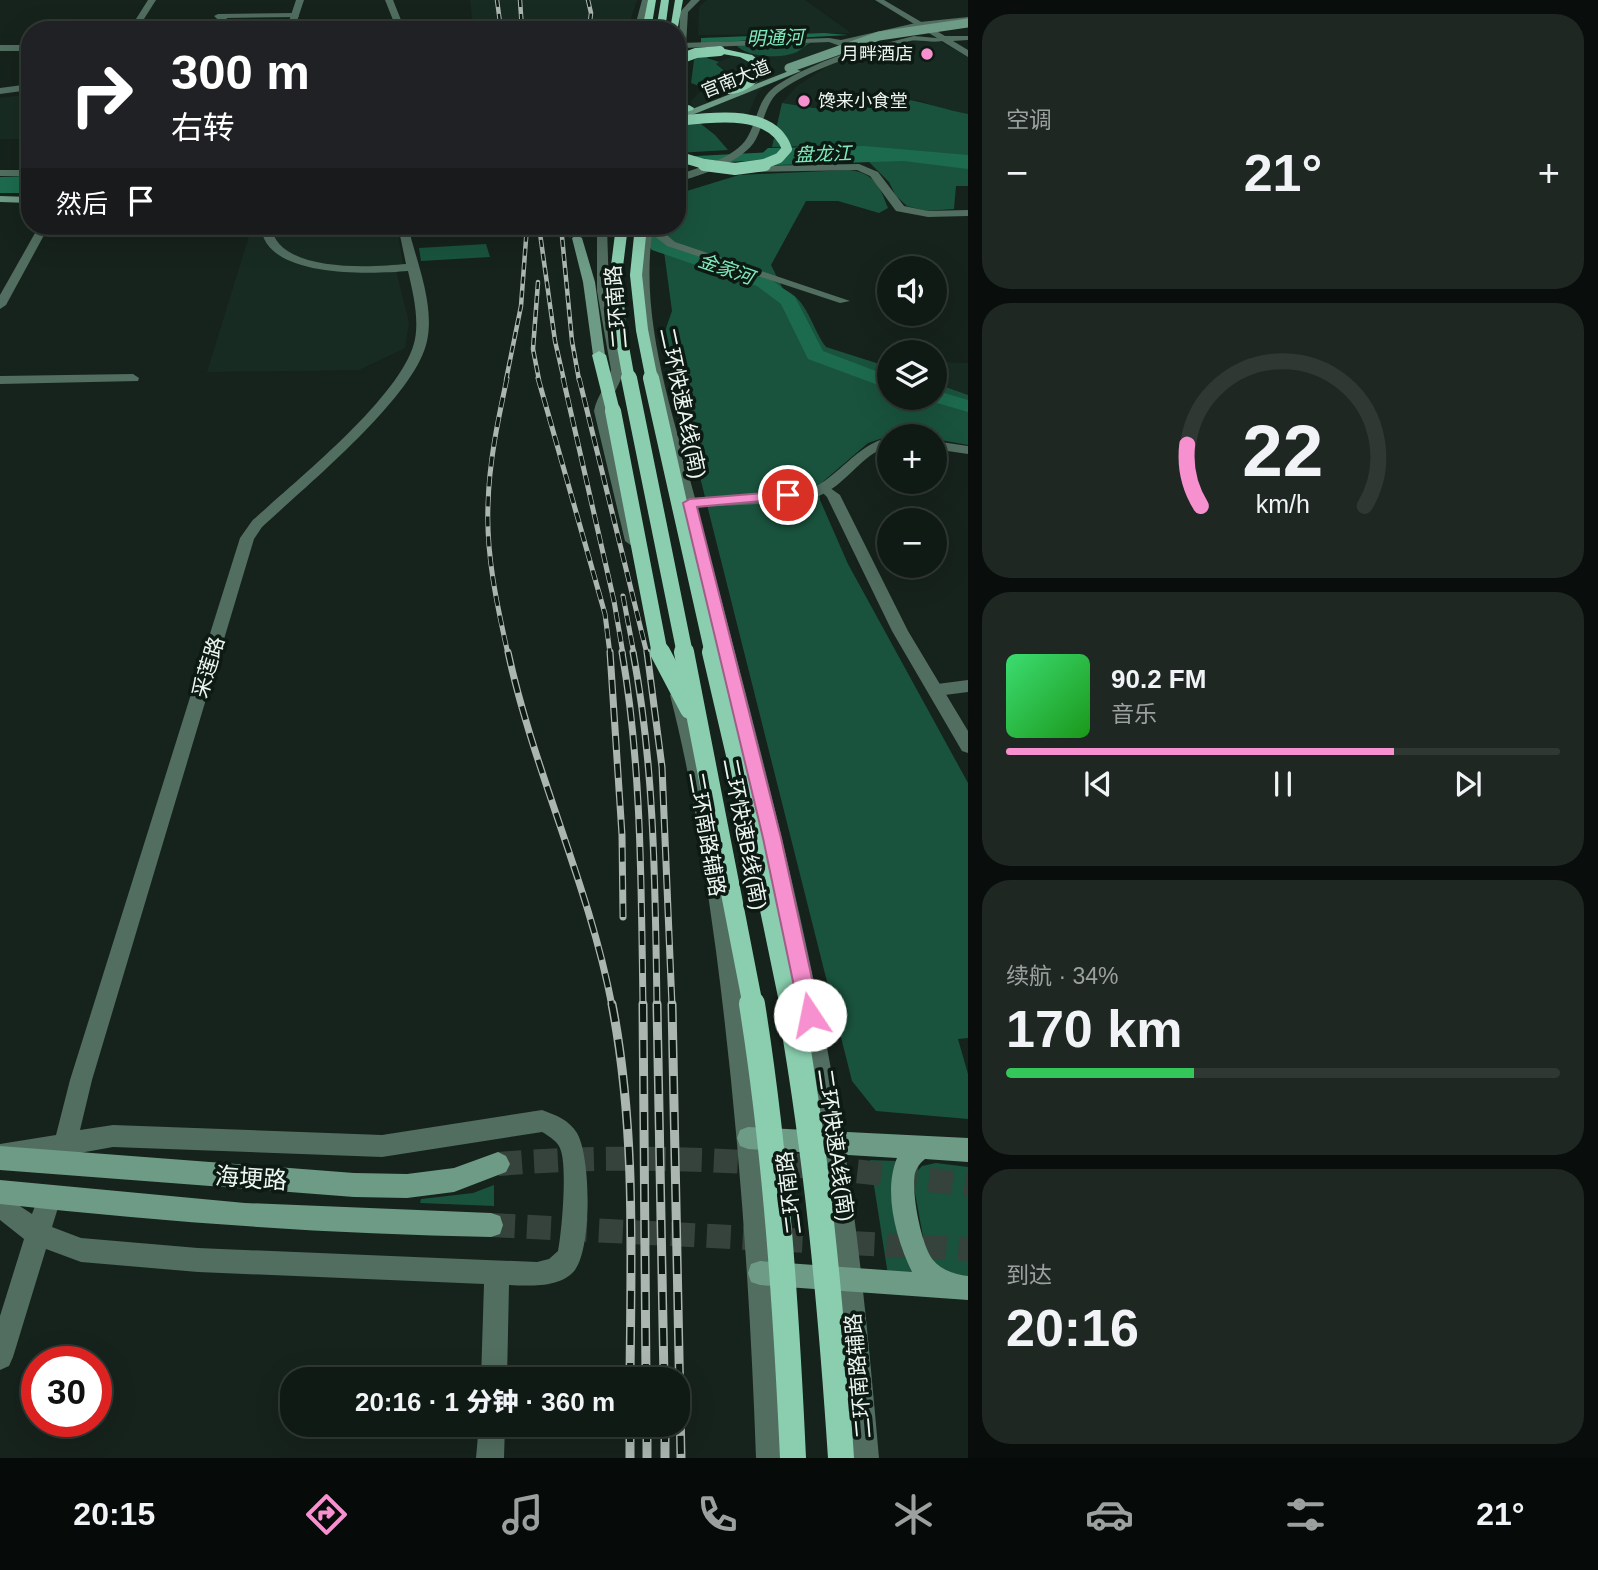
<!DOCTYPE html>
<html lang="zh">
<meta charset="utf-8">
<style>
body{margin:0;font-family:Helvetica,"Noto Sans SC",sans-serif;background:#1e2722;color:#f1f3f6;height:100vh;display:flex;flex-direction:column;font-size:26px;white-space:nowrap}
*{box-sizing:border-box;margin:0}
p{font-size:23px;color:#9ca1a0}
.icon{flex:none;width:38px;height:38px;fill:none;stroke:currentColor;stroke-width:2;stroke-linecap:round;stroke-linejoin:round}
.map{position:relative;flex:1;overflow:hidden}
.panel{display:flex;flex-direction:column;gap:14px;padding:14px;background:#090e0c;width:630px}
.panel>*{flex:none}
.hud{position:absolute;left:21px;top:21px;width:665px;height:214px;border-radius:28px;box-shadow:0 7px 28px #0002,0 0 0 2px #303834;background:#202124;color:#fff;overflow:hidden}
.buttons{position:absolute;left:877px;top:256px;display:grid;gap:14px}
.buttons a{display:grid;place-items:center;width:70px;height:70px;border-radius:50%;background:#101a15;box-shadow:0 7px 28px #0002,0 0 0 2px #303834;font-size:35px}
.speed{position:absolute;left:21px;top:1346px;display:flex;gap:14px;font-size:35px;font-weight:700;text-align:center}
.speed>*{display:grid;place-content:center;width:91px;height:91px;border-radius:50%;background:#101a15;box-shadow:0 7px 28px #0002,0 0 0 2px #303834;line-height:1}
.speed .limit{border:10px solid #d22;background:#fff;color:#111}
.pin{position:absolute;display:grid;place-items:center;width:60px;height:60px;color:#fff;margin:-30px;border:4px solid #fff;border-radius:50%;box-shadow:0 2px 7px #0007}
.me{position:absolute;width:77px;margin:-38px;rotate:349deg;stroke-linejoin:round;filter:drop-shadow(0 0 5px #0008)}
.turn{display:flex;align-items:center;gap:24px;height:147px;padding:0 35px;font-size:32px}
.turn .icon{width:91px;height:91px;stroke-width:2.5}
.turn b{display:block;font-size:49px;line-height:60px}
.then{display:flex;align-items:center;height:66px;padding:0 35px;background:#0003;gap:14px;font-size:26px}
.big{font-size:52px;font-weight:800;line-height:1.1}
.panel .widget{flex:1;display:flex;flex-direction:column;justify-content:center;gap:10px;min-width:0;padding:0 24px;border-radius:28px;background:#1e2722}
.panel .dial{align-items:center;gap:0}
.dial svg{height:182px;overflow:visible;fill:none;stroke:#303834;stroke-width:7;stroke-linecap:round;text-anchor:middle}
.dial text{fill:#f1f3f6;stroke:none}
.song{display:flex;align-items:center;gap:21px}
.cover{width:84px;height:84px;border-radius:10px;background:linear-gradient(135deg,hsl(140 70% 55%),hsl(120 70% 35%))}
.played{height:7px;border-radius:4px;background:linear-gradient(90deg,#f790ce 70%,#303834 70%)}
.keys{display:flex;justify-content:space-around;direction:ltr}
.heat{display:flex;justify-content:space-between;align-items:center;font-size:38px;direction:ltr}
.charge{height:10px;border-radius:5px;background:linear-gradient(90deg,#34c759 34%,#303834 0)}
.trip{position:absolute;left:280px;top:1367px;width:410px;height:70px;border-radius:28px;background:#101a15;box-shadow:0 7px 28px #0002,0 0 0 2px #303834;font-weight:800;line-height:70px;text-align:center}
.tabs{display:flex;height:112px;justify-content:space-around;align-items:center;background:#060a08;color:#9ca1a0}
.tabs .icon{width:49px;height:49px}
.tabs .active{color:#f790ce}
.tabs b{font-size:32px;color:#f1f3f6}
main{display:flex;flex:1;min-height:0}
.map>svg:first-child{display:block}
.built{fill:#182b22}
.green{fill:#19533d}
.water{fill:#1d6b4e}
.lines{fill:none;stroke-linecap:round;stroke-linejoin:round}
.river{fill:#1d6b4e;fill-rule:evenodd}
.secondary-tunnel-far1{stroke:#36423c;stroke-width:11;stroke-dasharray:11 5;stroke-linecap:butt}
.secondary-tunnel{stroke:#36423c;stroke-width:24;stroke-dasharray:24 12;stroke-linecap:butt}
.minor{fill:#516e60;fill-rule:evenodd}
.tertiary{fill:#516e60;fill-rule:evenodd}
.secondary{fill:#6d9b85;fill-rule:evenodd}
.primary{fill:#81bea2;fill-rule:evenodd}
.trunk{fill:#8aceaf;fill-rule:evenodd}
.rail-far3-casing{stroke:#acb6b1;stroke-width:4.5}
.rail-far2-casing{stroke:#acb6b1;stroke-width:5}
.rail-far1-casing{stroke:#acb6b1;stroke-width:7}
.rail-casing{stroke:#acb6b1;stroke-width:9}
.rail-far3{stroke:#0d1913;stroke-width:2.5;stroke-dasharray:7;stroke-linecap:butt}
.rail-far2{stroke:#0d1913;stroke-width:3.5;stroke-dasharray:10;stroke-linecap:butt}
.rail-far1{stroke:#0d1913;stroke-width:4.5;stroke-dasharray:14;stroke-linecap:butt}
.rail{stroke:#0d1913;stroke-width:6;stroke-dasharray:18;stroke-linecap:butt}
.secondary-bridge{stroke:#6d9b85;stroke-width:9}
.trunk-bridge-far4{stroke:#8aceaf;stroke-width:10}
.trunk-bridge-far3{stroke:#8aceaf;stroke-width:12}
.trunk-bridge-far2{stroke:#8aceaf;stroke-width:16}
.trunk-bridge-far1{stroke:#8aceaf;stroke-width:20}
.trunk-bridge{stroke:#8aceaf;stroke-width:26}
.route{fill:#f790ce;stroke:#a15e86;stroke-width:2}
.poi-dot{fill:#f790ce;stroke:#0d1913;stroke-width:2.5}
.labels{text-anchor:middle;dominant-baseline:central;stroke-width:7;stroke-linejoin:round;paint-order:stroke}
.far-poi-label{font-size:18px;fill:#eef6f2;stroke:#0d1913;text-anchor:end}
.far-street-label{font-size:18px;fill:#eef6f2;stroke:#0d1913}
.far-water-label{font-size:19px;font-style:italic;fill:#81eabd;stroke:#0d1913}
.street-label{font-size:21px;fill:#eef6f2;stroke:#0d1913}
.near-street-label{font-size:24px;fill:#eef6f2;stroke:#0d1913}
</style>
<main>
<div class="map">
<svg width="968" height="1458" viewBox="0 0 968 1458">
<rect width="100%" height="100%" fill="#16221c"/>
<g class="built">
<polygon points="470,0 637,0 627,30 486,30 472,18"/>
<polygon points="707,0 805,0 851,33 698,35 699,7"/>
<polygon points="817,41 833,42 851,50 762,88 758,92 747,117 697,115 690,102 704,88 717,84 708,80 726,71 716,63 744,52 762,55 796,52"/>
<polygon points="916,41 941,42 968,57 968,114 941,109 922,101 903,99 814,108 782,103 797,86 831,64 856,55"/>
<polygon points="30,94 30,139 0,139 0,98"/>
<polygon points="252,226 397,226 403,264 397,265 397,275 409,323 405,348 359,370 207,372"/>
<polygon points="934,362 968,363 968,395 937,383"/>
</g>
<g class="green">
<path d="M811,43C806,45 802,49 797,52C781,59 748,58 736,45Z"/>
<polygon points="699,54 711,55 707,58 719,62 716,64 726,72 709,79 718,84 704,88 691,83 694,60"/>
<path d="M903,99C925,102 946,110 968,114V186H956L954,209L926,211L907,206L896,196L889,182L852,145L772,147L782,103L814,108Z"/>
<polygon points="691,116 715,135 728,150 677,153 677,126"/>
<path d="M848,170C873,172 880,186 888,208L879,213L838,201H806L771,265L783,289C808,299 811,327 826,347L889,367V397H934L935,383L968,395V445L935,439L934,436H889L868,443L819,485L820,500L848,564L968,783V1038L958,1039L968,1074V1119L876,1111L852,1081L664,334L672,311L663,244L664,226H677V194L739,175Z"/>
<polygon points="486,244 490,257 421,261 419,248"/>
<polygon points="870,1160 896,1161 918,1275 888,1275"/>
<polygon points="936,1163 968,1167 968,1276 948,1275 927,1258 912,1177 922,1166"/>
<polygon points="494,1185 494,1206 420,1203 421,1199 473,1193"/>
</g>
<g class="water">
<polygon points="824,33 848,35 701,43 701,38"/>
<polygon points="864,146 968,155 968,169 904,161 748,166 768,148"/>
<polygon points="30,176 30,193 0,193 0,177"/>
</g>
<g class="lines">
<g class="river">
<polygon points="794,151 801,155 799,158 677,165 677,157"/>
<polygon points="649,232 655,234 664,242 769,278 795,297 823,351 889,376 889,389 808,359 781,304 757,286 652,250 641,237"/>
<polygon points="934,390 968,400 968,412 927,400 925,397 934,397"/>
</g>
<polyline class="secondary-tunnel-far1" points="567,226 577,238"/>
<g class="secondary-tunnel">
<path d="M498,1164C656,1151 811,1163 968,1185"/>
<polyline points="491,1225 968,1249"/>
</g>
<g class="minor">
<polygon points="385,0 393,0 405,30 397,30"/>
<polygon points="642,0 650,0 642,30 634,30"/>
<polygon points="691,0 700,0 688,12 682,110 677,113 680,12"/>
<polygon points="875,0 884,0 945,36 968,36 968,40 953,41 968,50 968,57"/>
<polygon points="296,13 299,17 226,18 246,30 226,27 214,16 218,14"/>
<polygon points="30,84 30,90 0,94 0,88"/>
<polygon points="859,164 878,172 904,206 928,211 968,210 968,216 928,217 896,211 870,176 857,170 748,172 743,169 748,166"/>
<rect x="0" y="170" width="30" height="6"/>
<polygon points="39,226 49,226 6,305 0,309 0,295"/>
<path d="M261,226H271C278,274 372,267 406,264L398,226H408C416,261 435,304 427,341C416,396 305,487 262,527L254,539L92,1080L80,1130L113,1125L382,1135L542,1110C556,1115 569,1120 577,1133C591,1157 592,1247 575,1270C561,1288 529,1286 509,1285L507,1379H481L484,1284L198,1272L81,1262L46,1249L13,1357L9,1366L0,1370V1316L24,1239L0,1220V1193L32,1214L41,1190L49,1186L57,1190L61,1198L52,1227L81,1238L198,1248L537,1262L549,1259L558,1251C562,1231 567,1169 561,1151C559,1142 549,1136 542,1132L382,1157L113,1147L74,1154L71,1161L63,1165L53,1158L0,1168V1144L56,1135L70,1080L240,538L252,521C294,482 405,394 415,339C419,317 413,293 408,271C371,274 264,279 261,226Z"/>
<path d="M597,226H607L609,291L623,370C621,386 610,395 608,411L639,541L632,546L625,541L594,411C597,394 608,386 611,370L597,291Z"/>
<path d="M643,226H656L675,242L850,301L840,303L667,246L652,234C640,322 673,414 695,498L809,490C840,476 855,446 889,437V446C861,455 848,482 823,494C803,505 724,505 697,507C750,710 806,914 840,1121C859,1233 869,1345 879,1458H851L830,1217L810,1074L755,806L649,364L638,278Z"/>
<polygon points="133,374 139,378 138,381 0,384 0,376"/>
<polygon points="934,441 968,446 968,454 934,449"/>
<polygon points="968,680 968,692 937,696 929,690 937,684"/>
<path d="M679,689L688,695C711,779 724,865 736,950C761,1119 775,1288 784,1458H756C750,1288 738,1119 716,951C704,865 692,779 670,695Z"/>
<polygon points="479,1424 505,1424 504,1458 476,1458"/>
</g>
<g class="tertiary">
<polygon points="148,0 156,0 137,30 129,30"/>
<polygon points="296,0 304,0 294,30 286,30"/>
<path d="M968,17V21L920,26L849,43L862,49L914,36L947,39C937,45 922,39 910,41C870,50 813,67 780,91C765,102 764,124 756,139C745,161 700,176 677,182V175C698,168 735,158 747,138C757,122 757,103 771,90C786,76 834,56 854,51L829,42L684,48L681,43L829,38L841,40L920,22Z"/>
<rect x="0" y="45" width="30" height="6"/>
<polygon points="826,485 840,495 908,631 968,731 968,753 962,751 892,631 827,497 819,489"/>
</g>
<g class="secondary">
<polygon points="794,69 801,71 677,121 677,115"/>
<polygon points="0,196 30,197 30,203 0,202"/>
<polygon points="577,235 582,238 595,282 605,355 599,359 593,355 583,282 572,238"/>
<path d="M748,1127L968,1138V1162L925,1159C920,1163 917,1167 915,1173C911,1192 921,1245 933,1260C941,1270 956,1275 968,1276V1300L760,1285L751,1282L748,1273L751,1264L760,1261L912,1272C896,1239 883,1192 897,1158L748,1149L740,1146L737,1138L740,1130Z"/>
<polygon points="0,1146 354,1173 407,1174 454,1168 498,1152 506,1156 510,1164 506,1172 454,1192 407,1198 354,1197 0,1170"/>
<path d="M0,1180L245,1203L491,1213L500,1216L503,1225L500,1234L491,1237C327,1234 163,1222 0,1204Z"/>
</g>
<polygon class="primary" points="681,43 688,45 677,50 677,45"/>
<g class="trunk">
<polygon points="648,0 656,0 651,30 642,30"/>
<polygon points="661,0 669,0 665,30 656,30"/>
<polygon points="675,0 683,0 677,32 670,30"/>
<path d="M720,48L752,55L768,67C762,82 743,95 727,94V90L751,78L758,67L740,57L717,53V49Z"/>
<polygon points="689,105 694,108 693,110 677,115 677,109"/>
<polygon points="599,351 606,355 620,411 618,414 613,415 606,411 592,355"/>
</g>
<defs>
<g id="rail-far3">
<polyline points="497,0 501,30"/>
<polyline points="520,0 522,30"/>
<polyline points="588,0 591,13 589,30"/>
<polyline points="539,226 555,341 564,380"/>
<polyline points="561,226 572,341 579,380"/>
<polyline points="538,282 533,349 539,380"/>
<polyline points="506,380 521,306 527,226"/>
</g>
<g id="rail-far2">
<path d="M507,378C498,420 489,462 488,505C486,555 497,605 508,654"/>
<polyline points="538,378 605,614 610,654"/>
<polyline points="563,378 614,601 623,654"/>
<polyline points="579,378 647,654"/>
<polyline points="623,596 634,654"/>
</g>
<g id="rail-far1">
<path d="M508,652C534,772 589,885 612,1006"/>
<polyline points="610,652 622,835 623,917"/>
<path d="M622,652C642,769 641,887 643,1006"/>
<path d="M633,652C655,769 655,887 657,1006"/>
<polyline points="647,652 662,767 672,1006"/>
</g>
<g id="rail">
<path d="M612,1004C636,1128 631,1254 630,1379"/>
<polyline points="643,1004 646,1379"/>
<polyline points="657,1004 664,1379"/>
<polyline points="672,1004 681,1458"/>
<polyline points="630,1424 630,1458"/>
<polyline points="647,1424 647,1458"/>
<polyline points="665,1424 665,1458"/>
</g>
</defs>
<use href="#rail-far3" class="rail-far3-casing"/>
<use href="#rail-far2" class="rail-far2-casing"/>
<use href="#rail-far1" class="rail-far1-casing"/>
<use href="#rail" class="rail-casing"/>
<use href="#rail-far3" class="rail-far3"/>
<use href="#rail-far2" class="rail-far2"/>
<use href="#rail-far1" class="rail-far1"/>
<use href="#rail" class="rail"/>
<polyline class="secondary-bridge" points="789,68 879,36 968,23"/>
<g class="trunk-bridge-far4">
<polyline points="677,60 696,53 720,51"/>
<path d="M677,121C712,117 773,108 787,149L779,158L757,167"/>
<polyline points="677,156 714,167"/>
</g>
<g class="trunk-bridge-far3">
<polyline points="704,165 735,169 765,165"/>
<polyline points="622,226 616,274 620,330 629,380"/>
<polyline points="641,226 636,275 642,330 652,380"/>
</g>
<g class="trunk-bridge-far2">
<polyline points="629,378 685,654"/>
<polyline points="651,378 713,654"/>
<polyline points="613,411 660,654"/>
</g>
<g class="trunk-bridge-far1">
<polyline points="660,652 690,709"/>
<polyline points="684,652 753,1006"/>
<polyline points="712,652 754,832 790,1006"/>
</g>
<g class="trunk-bridge">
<path d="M752,1004C776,1155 786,1306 793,1458"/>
<path d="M790,1004C817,1155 831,1306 841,1458"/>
</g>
</g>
<polygon class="route" points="788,491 793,493 793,498 697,507 781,838 820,1015 817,1021 810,1024 803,1021 800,1015 763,838 683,503 690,499"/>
<g class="poi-dot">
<circle cx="927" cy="54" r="7"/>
<circle cx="804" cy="101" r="7"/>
</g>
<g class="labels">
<g class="far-poi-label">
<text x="913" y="54">月畔酒店</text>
<text x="818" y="101" text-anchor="start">馋来小食堂</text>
</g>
<g class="far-street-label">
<text transform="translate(736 79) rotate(-22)">官南大道</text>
</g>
<g class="far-water-label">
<text transform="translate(775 38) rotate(-2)">明通河</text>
<text transform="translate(823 154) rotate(-2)">盘龙江</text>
<text transform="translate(726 269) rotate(19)">金家河</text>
</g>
<g class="street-label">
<text transform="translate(616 307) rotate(-95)">二环南路</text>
<text transform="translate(683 403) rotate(78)">二环快速A线(南)</text>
<text transform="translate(208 667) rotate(-73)">采莲路</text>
<text transform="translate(707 834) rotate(80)">二环南路辅路</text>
<text transform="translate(745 834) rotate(79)">二环快速B线(南)</text>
<text transform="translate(836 1145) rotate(82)">二环快速A线(南)</text>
<text transform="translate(789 1193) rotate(-97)">二环南路</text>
<text transform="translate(858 1376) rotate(-95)">二环南路辅路</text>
</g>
<g class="near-street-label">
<text transform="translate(251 1178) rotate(4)">海埂路</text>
</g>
</g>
</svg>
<div class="buttons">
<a><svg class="icon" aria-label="sound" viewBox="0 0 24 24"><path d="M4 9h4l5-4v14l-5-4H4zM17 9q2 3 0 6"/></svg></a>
<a><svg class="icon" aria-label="layers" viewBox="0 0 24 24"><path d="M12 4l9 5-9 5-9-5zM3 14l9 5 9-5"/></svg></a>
<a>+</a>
<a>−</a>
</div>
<div class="speed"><div class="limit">30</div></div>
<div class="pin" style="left:788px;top:495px;background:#d93025"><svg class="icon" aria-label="arrive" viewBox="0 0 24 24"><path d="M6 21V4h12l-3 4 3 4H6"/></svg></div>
<svg class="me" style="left:810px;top:1015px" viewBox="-20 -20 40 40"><circle r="19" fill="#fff"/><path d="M0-13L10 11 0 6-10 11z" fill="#f790ce"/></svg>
<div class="trip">20:16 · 1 分钟 · 360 m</div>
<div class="hud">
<div class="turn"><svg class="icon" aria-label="right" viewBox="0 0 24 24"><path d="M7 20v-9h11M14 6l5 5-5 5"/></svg><div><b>300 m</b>右转</div></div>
<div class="then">然后<svg class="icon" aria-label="arrive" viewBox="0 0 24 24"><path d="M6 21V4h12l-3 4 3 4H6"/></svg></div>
</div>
</div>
<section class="panel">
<div class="widget"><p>空调</p>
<div class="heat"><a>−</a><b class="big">21°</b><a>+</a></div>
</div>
<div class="widget dial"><svg viewBox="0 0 100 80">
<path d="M14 69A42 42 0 1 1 86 69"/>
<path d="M14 69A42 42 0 0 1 8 42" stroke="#f790ce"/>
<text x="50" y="56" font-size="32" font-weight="700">22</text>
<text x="50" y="72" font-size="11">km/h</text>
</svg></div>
<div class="widget">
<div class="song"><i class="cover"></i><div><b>90.2 FM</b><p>音乐</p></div></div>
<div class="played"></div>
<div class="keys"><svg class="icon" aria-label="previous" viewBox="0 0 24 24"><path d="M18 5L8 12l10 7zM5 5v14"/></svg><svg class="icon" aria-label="pause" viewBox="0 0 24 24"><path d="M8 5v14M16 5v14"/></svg><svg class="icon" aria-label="next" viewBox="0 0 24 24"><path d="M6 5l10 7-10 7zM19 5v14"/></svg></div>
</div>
<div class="widget"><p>续航 · 34%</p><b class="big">170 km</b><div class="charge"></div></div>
<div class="widget"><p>到达</p><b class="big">20:16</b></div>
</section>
</main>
<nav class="tabs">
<b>20:15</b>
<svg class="icon active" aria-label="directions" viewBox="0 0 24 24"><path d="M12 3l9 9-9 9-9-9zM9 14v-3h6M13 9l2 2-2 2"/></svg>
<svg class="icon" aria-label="music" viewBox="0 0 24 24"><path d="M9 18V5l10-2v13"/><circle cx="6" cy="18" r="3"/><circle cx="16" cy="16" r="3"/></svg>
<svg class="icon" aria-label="phone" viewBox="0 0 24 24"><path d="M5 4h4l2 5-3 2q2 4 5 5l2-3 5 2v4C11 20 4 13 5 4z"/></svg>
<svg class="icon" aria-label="climate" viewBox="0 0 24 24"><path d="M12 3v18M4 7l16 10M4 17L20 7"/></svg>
<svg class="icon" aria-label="car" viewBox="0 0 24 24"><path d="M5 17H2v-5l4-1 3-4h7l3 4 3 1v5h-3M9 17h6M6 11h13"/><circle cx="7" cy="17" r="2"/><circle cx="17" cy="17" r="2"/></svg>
<svg class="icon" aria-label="filters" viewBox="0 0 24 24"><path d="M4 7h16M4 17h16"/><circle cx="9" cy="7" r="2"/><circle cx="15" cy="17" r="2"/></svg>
<b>21°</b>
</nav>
